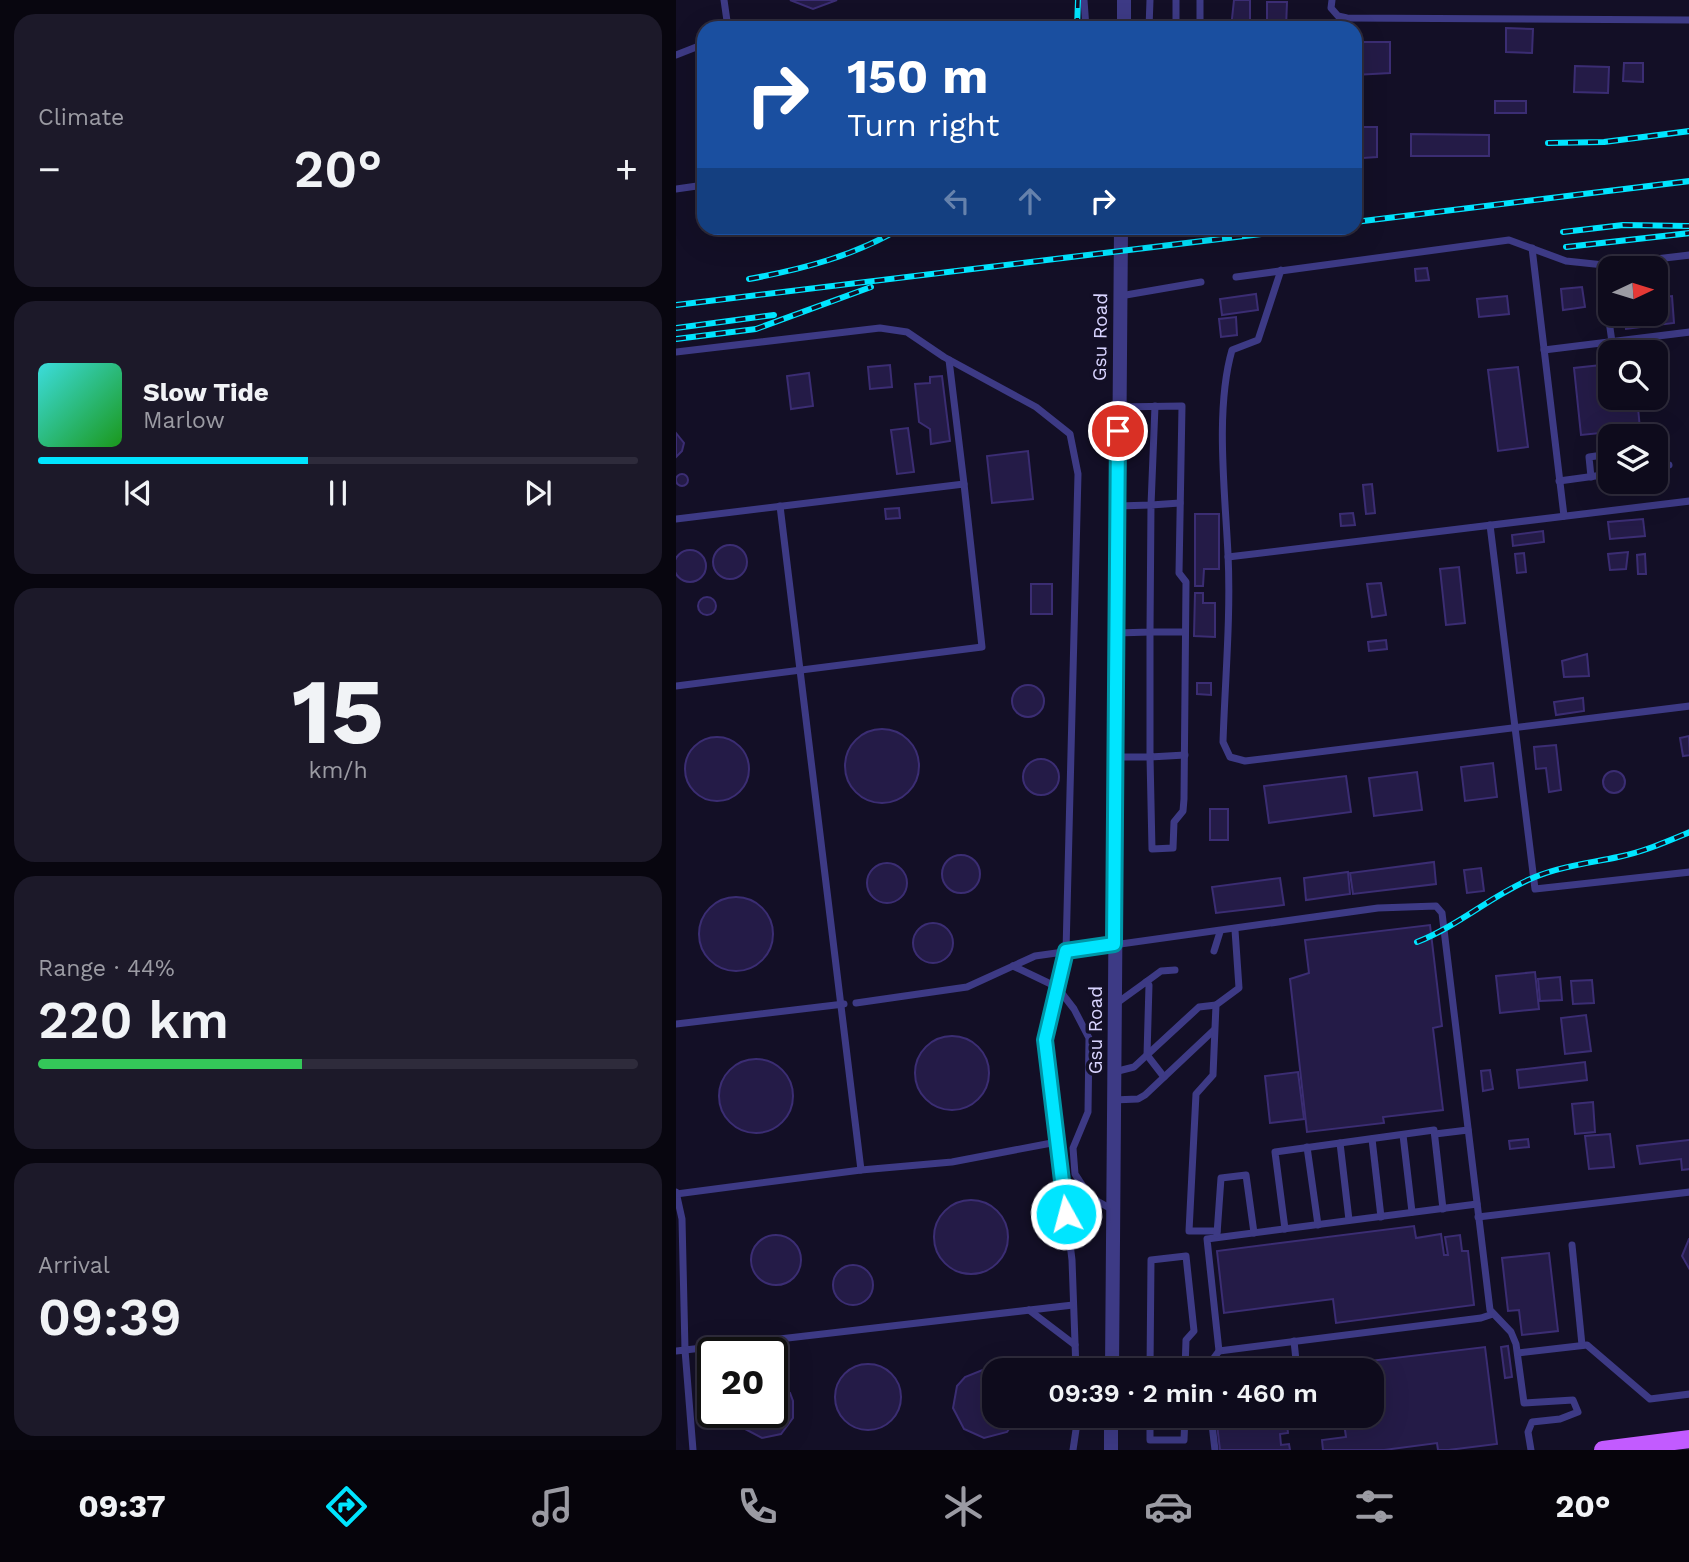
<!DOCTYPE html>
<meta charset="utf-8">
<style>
body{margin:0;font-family:"Work Sans",sans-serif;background:#1c1929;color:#f1f3f6;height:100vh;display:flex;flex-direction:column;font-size:26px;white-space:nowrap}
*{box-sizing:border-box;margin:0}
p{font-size:23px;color:#9b9ba3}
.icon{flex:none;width:38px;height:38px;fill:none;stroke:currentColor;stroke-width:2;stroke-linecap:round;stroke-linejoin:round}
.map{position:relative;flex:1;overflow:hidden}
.drawer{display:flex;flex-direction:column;gap:14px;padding:14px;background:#08060f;width:676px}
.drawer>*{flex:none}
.hud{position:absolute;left:21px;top:21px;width:665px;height:214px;border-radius:21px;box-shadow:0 7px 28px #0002,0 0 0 2px #2e2b3b;background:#1a4fa0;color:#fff;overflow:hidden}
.needle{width:46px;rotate:86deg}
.tools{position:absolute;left:922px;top:256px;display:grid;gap:14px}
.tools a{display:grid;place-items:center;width:70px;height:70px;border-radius:14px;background:#0e0b1c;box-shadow:0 7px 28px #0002,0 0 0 2px #2e2b3b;font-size:35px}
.speed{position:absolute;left:21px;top:1337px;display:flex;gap:14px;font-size:35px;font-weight:700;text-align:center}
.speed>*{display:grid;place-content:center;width:91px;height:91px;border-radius:50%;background:#0e0b1c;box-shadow:0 7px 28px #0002,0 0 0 2px #2e2b3b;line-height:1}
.speed .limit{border:4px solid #111;border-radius:10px;background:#fff;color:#111}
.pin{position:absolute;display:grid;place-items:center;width:60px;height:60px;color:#fff;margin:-30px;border:4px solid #fff;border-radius:50%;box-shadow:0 2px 7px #0007}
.me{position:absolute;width:77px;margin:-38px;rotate:353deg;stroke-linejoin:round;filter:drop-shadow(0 0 5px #0008)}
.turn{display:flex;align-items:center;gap:24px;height:147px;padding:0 35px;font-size:32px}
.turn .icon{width:91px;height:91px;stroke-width:2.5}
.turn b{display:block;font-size:49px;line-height:60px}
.lanes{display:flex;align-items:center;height:66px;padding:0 35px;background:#0003;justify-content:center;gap:35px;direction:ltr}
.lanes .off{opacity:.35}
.big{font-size:52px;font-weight:600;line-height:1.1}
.drawer .widget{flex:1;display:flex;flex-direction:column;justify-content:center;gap:10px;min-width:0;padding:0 24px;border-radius:21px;background:#1c1929}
.drawer .dial{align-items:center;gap:0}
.dial b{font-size:91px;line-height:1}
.song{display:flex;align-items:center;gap:21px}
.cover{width:84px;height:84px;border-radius:10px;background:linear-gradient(135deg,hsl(180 70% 55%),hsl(120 70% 35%))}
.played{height:7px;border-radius:4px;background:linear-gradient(90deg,#00e5ff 45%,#2e2b3b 45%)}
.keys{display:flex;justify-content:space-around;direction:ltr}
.heat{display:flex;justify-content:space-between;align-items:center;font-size:38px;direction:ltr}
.charge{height:10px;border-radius:5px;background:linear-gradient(90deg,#34c759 44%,#2e2b3b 0)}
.trip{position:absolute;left:306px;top:1358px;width:402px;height:70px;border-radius:21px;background:#0e0b1c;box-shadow:0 7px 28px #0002,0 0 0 2px #2e2b3b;font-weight:600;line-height:70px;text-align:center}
.tabs{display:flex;height:112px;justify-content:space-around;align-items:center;background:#06040b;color:#9b9ba3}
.tabs .icon{width:49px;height:49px}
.tabs .current{color:#00e5ff}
.tabs b{font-size:32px;color:#f1f3f6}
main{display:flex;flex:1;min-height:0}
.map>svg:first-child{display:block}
.building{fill:#241b47;stroke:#3b2d73;stroke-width:2}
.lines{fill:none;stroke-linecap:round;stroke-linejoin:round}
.service{stroke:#3d3a85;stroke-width:7}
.minor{stroke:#3d3a85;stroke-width:14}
.primary{stroke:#c25bff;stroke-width:18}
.rail-casing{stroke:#00e5ff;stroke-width:6}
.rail{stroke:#130f26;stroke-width:3.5;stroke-dasharray:10;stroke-linecap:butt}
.route-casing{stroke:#0095a6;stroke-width:18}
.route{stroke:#00e5ff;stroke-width:12}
.labels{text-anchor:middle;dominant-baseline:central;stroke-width:7;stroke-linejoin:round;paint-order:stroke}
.street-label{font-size:19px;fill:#d9d4ff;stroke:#130f26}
</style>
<main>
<section class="drawer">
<div class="widget"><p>Climate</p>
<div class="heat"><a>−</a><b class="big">20°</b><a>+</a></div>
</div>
<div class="widget">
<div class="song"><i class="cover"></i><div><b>Slow Tide</b><p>Marlow</p></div></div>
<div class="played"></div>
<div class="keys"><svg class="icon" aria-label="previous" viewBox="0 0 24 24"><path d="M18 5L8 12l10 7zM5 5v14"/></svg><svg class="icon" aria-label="pause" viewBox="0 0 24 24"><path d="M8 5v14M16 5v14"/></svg><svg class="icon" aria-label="next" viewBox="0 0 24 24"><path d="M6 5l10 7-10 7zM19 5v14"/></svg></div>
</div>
<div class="widget dial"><b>15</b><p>km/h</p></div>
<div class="widget"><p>Range · 44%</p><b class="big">220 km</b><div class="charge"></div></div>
<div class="widget"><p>Arrival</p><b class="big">09:39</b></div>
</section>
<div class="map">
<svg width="1014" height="1450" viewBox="0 0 1014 1450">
<rect width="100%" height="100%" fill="#130f26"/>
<g class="building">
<polygon points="114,0 161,0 137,9"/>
<polygon points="558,0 574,0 574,28 555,28"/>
<polygon points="591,2 611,2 610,28 591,28"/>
<polygon points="830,28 857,29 856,53 830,52"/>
<polygon points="679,42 714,42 714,73 679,75"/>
<polygon points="948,63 967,63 967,82 947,81"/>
<polygon points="899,66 933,67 932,93 898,92"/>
<rect x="819" y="101" width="31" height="12"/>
<polygon points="686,127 701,127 701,157 687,158"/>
<polygon points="735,134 813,135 813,156 735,156"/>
<polygon points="751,268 753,280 740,281 739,269"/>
<polygon points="906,287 909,307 887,310 885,289"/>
<polygon points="580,294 582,310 546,315 544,299"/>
<polygon points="831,296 833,314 803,317 801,299"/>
<polygon points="996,296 998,323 950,329 948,313 980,313 980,298"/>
<polygon points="560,317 561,335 545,337 543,319"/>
<polygon points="934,364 934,397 961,397 964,429 905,435 898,368"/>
<polygon points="214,365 216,387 194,389 192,367"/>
<polygon points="842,367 852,447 822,451 812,370"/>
<polygon points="133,373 137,406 115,409 111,376"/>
<polygon points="266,376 274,441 255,444 254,429 243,422 239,384 254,383 254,377"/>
<polygon points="232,428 238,472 221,474 215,430"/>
<polygon points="0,433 8,443 6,451 0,457"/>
<polygon points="352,451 357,499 316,503 311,456"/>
<circle cx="6" cy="480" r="6"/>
<polygon points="696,484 699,513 690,514 687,485"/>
<polygon points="223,508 224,518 210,519 209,509"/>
<polygon points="677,513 679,525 665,526 664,514"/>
<polygon points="519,514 543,514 543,569 528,569 527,586 519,586"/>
<polygon points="967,519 969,536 934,539 932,522"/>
<polygon points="867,531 868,542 837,546 836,535"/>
<circle cx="54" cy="562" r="17"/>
<circle cx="14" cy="566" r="16"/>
<polygon points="952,552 950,569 934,570 932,554"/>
<polygon points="848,553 850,572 841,573 839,554"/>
<polygon points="969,554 970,574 962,574 961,555"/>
<polygon points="783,567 789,623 770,625 764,569"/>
<polygon points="705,583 710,615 696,617 691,584"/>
<rect x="355" y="584" width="21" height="30"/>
<polygon points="519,593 527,593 527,603 539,603 539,637 518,636"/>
<circle cx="31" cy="606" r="9"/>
<polygon points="710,640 711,649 693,651 692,642"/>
<polygon points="911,654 913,676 888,677 886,661"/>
<polygon points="521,683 535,683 535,695 521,694"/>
<circle cx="352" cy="701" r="16"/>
<polygon points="907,698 908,711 880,715 878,702"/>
<circle cx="206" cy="766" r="37"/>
<polygon points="1013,736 1014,755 1007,756 1004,738"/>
<circle cx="41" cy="769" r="32"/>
<polygon points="880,745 885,790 873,792 870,768 860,769 858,747"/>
<circle cx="365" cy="777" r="18"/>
<polygon points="817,763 821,797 789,801 785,767"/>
<circle cx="938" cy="782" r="11"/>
<polygon points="741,772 746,810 698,816 693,778"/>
<polygon points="670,776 675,812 593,823 588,786"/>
<rect x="534" y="809" width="18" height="31"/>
<circle cx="285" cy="874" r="19"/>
<polygon points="758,862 760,884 677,894 674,873"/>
<circle cx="211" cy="883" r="20"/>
<polygon points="805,868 808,891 791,893 788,870"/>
<polygon points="672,872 674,894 630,900 628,878"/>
<polygon points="604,878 608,905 540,913 536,887"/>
<circle cx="60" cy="934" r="37"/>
<circle cx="257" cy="943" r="20"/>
<polygon points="754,925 766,1026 757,1028 767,1110 707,1117 708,1123 631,1132 614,979 633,973 629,940"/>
<polygon points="859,972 863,1009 824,1013 820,976"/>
<polygon points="884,977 886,1000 864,1001 862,979"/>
<polygon points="916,980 918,1003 897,1004 895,981"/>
<polygon points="910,1015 915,1051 889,1054 885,1018"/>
<circle cx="276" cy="1073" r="37"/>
<circle cx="80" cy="1096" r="37"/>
<polygon points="909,1062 911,1080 843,1088 841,1070"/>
<polygon points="814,1070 817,1089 807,1091 805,1071"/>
<polygon points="622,1072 628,1119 594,1123 589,1076"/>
<polygon points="917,1102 919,1132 899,1134 896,1104"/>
<polygon points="934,1134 938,1167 913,1169 909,1136"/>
<polygon points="852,1139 853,1147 834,1149 833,1141"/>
<polygon points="1014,1140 1014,1169 1006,1170 1005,1159 964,1164 961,1146"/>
<circle cx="295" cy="1237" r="37"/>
<polygon points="738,1226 740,1238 765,1234 768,1255 772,1255 769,1237 784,1235 786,1251 792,1251 798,1305 660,1323 657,1299 548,1313 541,1251"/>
<circle cx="100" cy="1260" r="25"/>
<polygon points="1013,1239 1014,1239 1014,1270 1006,1256"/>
<polygon points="873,1253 882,1331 846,1335 843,1310 832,1311 826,1258"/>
<circle cx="177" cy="1285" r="20"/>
<polygon points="832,1346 836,1377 829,1378 825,1347"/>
<polygon points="809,1347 821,1444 772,1450 762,1450 761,1443 708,1450 647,1450 646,1440 670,1437 667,1416 696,1416 696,1370 661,1370 660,1365"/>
<polygon points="595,1362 596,1370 541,1370 540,1369"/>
<circle cx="192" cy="1397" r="33"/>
<polygon points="309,1369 318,1370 318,1416 342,1416 331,1432 308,1438 288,1429 277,1408 281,1386 289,1377"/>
<polygon points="96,1381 114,1393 117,1401 117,1418 105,1434 86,1438 69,1429 61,1412 96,1412"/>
<polygon points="540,1416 610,1417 612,1433 604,1434 605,1445 613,1444 614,1450 544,1450"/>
</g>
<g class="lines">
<g class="service">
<polyline points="48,0 52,28"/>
<polyline points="408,0 410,28"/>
<polyline points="656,0 655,8 662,16 671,18 1014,20"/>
<polyline points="473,28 474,0"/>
<polyline points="500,28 500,0"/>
<polyline points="524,28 524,0"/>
<polyline points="0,55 28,44"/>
<polyline points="0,189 28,185"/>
<polyline points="856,248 888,516"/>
<polyline points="925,264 936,342"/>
<path d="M605,270L582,340L556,350C539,409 549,492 552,554C555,616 549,680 547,742L554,757L569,761L1014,706"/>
<polyline points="560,277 833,240 890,261 928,265 1014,255"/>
<polyline points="444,296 525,282"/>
<polyline points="868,350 1014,332"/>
<polyline points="0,352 204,328 231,332 268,357 360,407 394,434 402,474 390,951 369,1040 396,1260 400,1370"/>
<polyline points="980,467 993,465"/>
<polyline points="915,477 913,457 934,454"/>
<polyline points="883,481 934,474"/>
<polyline points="104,506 185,1170"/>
<polyline points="442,506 475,505 479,406"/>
<polyline points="0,519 288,484 273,360"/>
<polyline points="814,525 859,889 1014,872"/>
<polyline points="552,557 1014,501"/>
<polyline points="441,633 474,632 475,505 504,503"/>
<polyline points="0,686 306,647 288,484"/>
<polyline points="509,755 474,757 474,632 509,632"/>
<polyline points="441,757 474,757 476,849 497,848 498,822 507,811 508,799 510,582 503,573 506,406 442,407"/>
<polyline points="538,951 544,932"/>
<polyline points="337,966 381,987 398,1009 413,1038 412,1112 397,1148 399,1174 414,1197 437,1210"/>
<polyline points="470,982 485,971 499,970"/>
<polyline points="180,1003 291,987 359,956 702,908 760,906 766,913 814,1310 835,1332 840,1344 848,1403 897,1400 902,1412 884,1419 856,1422 852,1432 855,1450"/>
<polyline points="441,1003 470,982 473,985 471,1055 488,1077"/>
<polyline points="0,1024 168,1004"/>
<polyline points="438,1072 458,1067 523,1007 540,1005"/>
<polyline points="437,1100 462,1099 469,1095 538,1030"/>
<polyline points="759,1134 792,1130"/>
<polyline points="727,1135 736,1212"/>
<polyline points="696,1139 705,1217"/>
<polyline points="664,1143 673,1220"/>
<polyline points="631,1147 642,1225"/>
<polyline points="0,1192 6,1219 9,1350 397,1305"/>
<polyline points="0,1194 185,1170 276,1162 381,1142"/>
<polyline points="801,1204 531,1239 543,1351 805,1318 817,1314"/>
<polyline points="802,1217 1014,1192"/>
<polyline points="609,1229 599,1152 758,1130 767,1209"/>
<polyline points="541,1231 513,1231 520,1094 537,1075 540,1005 563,988 559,930"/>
<polyline points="541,1234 545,1178 570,1175 578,1233"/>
<polyline points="896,1245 906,1345"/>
<polyline points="353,1310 399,1345"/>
<polyline points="618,1341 621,1370"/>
<polyline points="0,1351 9,1350 17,1450"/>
<polyline points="842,1353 911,1345 974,1399 1014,1394"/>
<polyline points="436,1361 474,1361"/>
<polyline points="474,1370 475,1260 510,1256 518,1331 510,1340 509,1370"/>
<polyline points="529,1370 543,1351"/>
<polyline points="474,1416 474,1440 508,1440 509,1416"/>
<polyline points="535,1416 539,1450"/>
<polyline points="397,1450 402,1416"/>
</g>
<g class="minor">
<polyline points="448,28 448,0"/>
<polyline points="436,1370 445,228"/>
<polyline points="435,1450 435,1416"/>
</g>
<polyline class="primary" points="927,1450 1014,1439"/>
<defs>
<g id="rail">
<polyline points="401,28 402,0"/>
<polyline points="872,143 928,142 1014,131"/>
<polyline points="679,222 1014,181"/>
<polyline points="887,232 947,225 1014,226"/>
<polyline points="890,247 1014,233"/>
<path d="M73,279C127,269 178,256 225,228"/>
<polyline points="0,305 634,228"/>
<polyline points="0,328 98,315"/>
<polyline points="0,339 80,329 195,287"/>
<path d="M741,942C784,925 817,894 859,877C886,866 914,863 942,857C967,852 990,842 1014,832"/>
</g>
</defs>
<use href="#rail" class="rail-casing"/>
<use href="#rail" class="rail"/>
</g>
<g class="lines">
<defs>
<polyline id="route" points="390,1214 369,1040 390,951 438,944 442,431"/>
</defs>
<use href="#route" class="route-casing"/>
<use href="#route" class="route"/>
</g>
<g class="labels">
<g class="street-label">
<text transform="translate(424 337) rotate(-89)">Gsu Road</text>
<text transform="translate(419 1030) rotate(-90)">Gsu Road</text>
</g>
</g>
</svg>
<div class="tools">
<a><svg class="needle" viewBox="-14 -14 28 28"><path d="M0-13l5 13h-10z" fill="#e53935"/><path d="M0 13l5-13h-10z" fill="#9b9ba3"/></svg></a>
<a><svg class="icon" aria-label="search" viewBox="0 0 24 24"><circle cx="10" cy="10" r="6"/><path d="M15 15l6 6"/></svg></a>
<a><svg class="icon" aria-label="layers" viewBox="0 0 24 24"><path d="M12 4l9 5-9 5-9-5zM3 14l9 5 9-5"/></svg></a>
</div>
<div class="speed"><div class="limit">20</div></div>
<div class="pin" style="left:442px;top:431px;background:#d93025"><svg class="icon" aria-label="arrive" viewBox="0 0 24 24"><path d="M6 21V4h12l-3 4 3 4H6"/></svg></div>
<svg class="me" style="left:390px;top:1214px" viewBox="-20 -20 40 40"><circle r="17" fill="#00e5ff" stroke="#fff" stroke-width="3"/><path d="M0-11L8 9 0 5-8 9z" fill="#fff"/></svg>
<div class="trip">09:39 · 2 min · 460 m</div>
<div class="hud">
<div class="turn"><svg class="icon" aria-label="right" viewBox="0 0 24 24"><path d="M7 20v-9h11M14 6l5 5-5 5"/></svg><div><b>150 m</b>Turn right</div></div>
<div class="lanes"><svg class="icon off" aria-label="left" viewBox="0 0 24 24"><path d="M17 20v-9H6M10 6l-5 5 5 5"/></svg><svg class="icon off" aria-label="ahead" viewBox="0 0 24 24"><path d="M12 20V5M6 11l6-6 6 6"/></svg><svg class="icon" aria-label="right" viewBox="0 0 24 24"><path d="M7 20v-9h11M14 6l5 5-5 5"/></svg></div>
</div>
</div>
</main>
<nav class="tabs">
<b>09:37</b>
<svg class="icon current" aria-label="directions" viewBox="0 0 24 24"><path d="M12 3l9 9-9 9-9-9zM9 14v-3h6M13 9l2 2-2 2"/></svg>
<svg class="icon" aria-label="music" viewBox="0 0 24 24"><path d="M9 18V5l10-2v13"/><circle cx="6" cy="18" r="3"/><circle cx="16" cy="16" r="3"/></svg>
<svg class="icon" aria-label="phone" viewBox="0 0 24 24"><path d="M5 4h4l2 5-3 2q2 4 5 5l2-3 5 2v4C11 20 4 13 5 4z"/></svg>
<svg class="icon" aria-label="climate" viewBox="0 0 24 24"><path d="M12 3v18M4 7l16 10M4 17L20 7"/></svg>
<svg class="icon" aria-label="car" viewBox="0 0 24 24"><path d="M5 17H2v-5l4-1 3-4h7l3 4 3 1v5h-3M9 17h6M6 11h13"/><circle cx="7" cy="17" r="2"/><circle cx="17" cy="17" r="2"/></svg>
<svg class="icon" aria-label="filters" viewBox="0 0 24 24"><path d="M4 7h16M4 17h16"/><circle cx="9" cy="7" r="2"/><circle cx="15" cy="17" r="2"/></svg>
<b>20°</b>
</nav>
